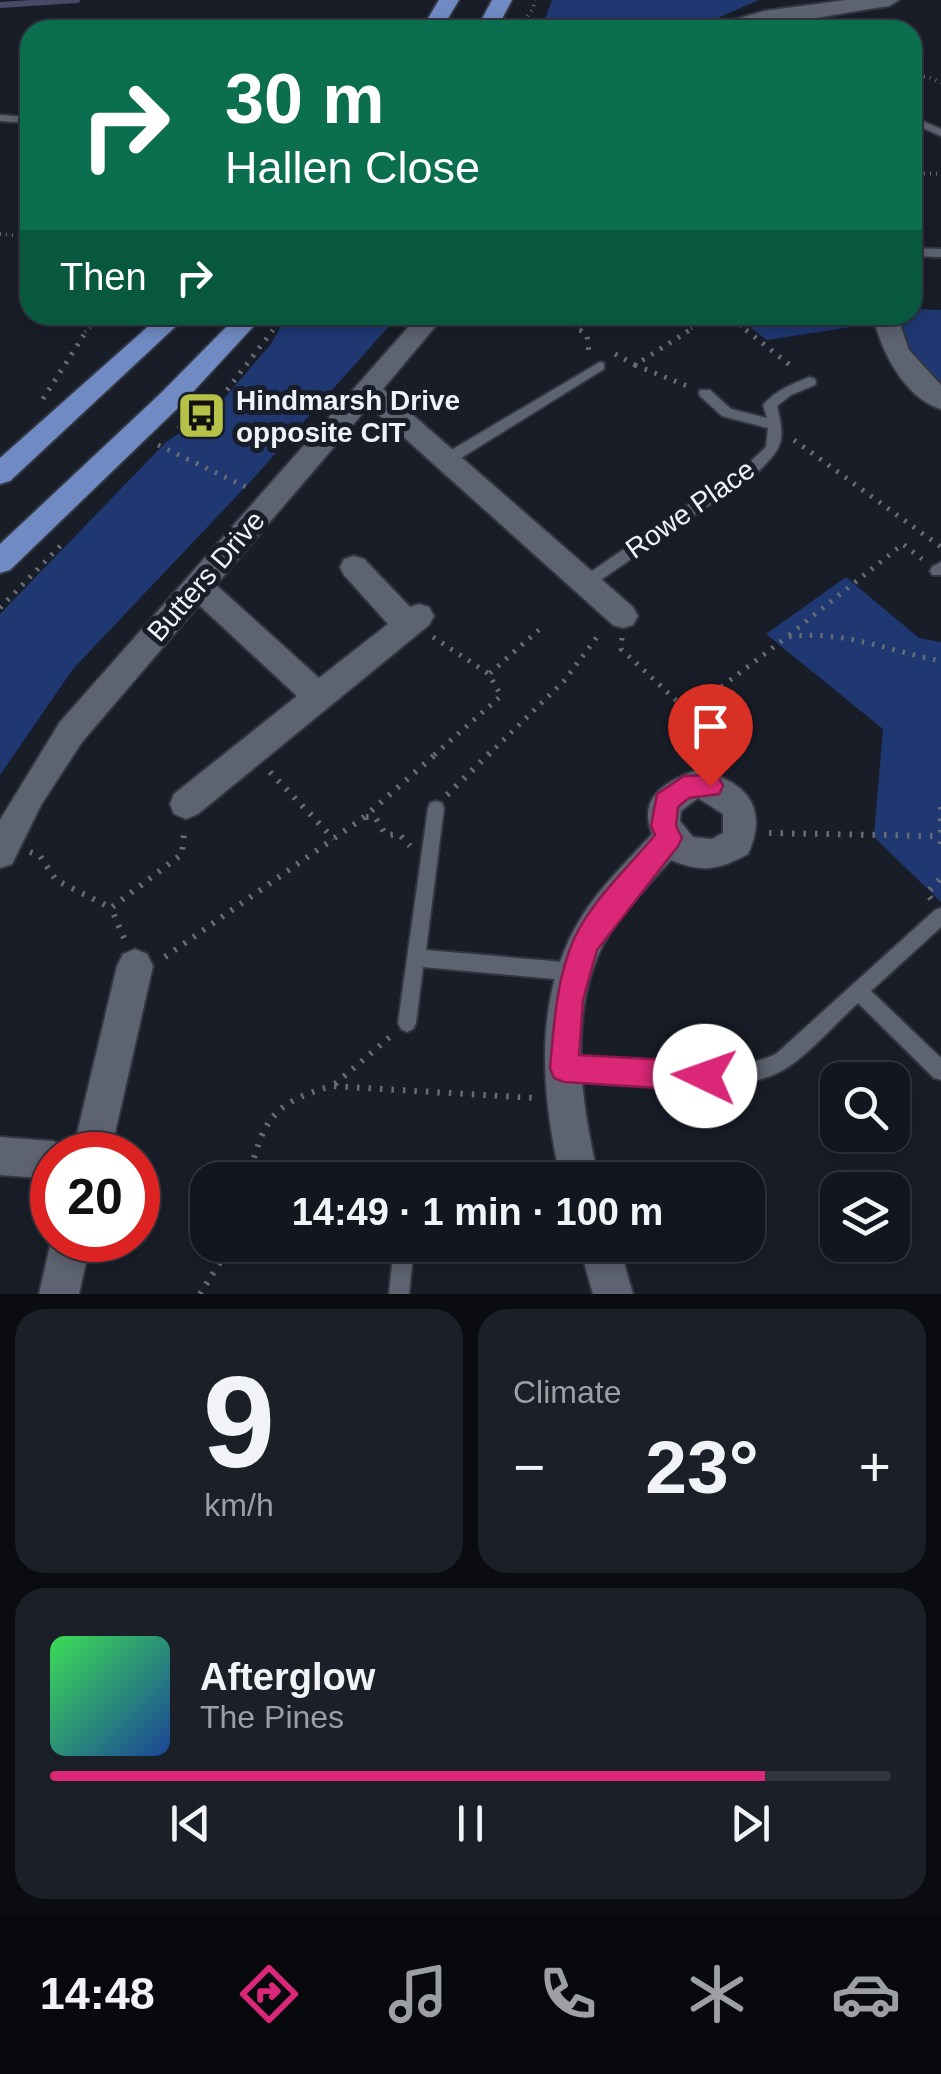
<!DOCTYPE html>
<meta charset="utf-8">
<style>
body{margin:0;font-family:Helvetica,sans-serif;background:#1b1f27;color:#f1f3f6;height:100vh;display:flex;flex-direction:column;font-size:38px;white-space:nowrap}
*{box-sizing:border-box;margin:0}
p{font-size:32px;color:#9c9fa4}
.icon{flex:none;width:55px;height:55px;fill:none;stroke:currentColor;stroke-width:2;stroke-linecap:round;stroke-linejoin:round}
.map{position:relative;height:1294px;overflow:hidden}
.sheet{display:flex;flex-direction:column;gap:15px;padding:15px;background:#0a0c10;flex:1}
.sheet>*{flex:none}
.top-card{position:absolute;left:20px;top:20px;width:902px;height:305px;border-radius:30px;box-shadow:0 5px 15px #0003,0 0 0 2px #31353c;background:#0b6e4f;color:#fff;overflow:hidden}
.buttons{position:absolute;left:820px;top:1062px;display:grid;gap:20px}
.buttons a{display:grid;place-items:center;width:90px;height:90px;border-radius:20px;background:#12161e;box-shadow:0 5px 15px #0003,0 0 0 2px #31353c;font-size:50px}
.speed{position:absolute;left:30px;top:1132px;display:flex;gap:20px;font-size:50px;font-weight:700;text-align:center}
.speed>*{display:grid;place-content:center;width:130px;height:130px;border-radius:50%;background:#12161e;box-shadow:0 5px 15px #0003,0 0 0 2px #31353c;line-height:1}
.speed .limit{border:15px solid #d22;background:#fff;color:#111}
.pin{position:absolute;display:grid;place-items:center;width:85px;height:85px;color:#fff;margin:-102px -42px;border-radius:50% 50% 50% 0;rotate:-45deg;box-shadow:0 0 10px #0007}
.pin .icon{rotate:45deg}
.me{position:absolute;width:110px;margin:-55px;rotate:273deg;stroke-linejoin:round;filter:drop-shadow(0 0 8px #0008)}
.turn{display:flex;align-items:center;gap:35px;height:210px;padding:0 40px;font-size:45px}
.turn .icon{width:130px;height:130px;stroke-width:2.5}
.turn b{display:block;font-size:70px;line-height:85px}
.then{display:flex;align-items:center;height:95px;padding:0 40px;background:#0003;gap:20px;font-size:38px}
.big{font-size:75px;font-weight:700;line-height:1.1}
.sheet .widget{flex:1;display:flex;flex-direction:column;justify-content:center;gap:15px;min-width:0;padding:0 35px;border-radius:30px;background:#1b1f27}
.sheet .dial{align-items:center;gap:0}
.dial b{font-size:130px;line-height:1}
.song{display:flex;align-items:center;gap:30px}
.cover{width:120px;height:120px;border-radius:15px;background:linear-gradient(135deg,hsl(130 70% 55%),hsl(220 70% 35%))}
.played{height:10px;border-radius:5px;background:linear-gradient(90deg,#db2777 85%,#31353c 85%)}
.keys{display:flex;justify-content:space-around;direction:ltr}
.heat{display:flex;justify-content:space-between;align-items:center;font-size:55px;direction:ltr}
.sheet .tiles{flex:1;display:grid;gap:15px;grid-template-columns:1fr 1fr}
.widget:last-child{grid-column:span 2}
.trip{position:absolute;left:190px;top:1162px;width:575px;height:100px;border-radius:30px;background:#12161e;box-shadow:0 5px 15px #0003,0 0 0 2px #31353c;font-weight:700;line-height:100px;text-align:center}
.tab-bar{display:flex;height:160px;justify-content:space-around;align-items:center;background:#07090c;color:#9c9fa4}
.tab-bar .icon{width:70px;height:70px}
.tab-bar .current{color:#db2777}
.tab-bar b{font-size:45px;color:#f1f3f6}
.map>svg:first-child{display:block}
.green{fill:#1f3872}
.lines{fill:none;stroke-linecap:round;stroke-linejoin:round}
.stream{stroke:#474966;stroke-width:6}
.lane-casing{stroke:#333640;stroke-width:4}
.street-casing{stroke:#333640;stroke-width:4}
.primary-casing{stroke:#333640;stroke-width:4}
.path-far2{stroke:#676c76;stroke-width:4;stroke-dasharray:1 5;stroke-linecap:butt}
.path-far1{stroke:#676c76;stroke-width:5;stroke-dasharray:2.5 8;stroke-linecap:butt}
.path{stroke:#676c76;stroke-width:6;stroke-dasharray:2.5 9;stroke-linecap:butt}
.lane{fill:#5d6370;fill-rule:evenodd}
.street{fill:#5d6370;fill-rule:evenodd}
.primary{fill:#708bc3;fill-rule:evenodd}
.route{fill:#db2777;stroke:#8e194d;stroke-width:2.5}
.labels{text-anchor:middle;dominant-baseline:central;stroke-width:10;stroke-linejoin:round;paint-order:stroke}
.poi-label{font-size:28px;font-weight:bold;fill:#eef2fa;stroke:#181d28;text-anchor:start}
.street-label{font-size:28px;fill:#eef2fa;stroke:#181d28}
</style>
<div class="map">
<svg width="941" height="1294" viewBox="0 0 941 1294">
<rect width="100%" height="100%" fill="#181d28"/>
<g class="green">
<polygon points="552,0 759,0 690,30 541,30"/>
<polygon points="913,309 941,310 941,383 902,344 898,315 912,315"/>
<polygon points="287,315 399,315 249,483 73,669 0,775 0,614 167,441 208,417 271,344"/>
<polygon points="734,315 869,315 871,324 767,340"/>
<polygon points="846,577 919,638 941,642 941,902 874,837 883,729 766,634"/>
</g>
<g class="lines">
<polyline class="stream" points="0,5 77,0"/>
<defs>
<g id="lane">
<polygon points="0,115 30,117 30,123 0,121"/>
<polygon points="918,119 941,129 941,136 918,126 912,128 912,121"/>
<polygon points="912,248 941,249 941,257 912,256"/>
<polygon points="600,362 604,363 604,369 453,463 443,463 441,459 443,455"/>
<path d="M810,377L815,379L816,382L815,385L791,395L777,406C785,440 784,446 760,470L592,586H582L580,582L582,578L750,462L766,447L768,428L722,416L700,396L699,393L700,390H710L731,409L767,418L763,405C776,390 792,384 810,377Z"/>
<polygon points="941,562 941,575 932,575 930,571 932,567"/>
<polygon points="436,801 442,803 444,808 426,950 575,963 581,966 584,972 581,978 575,981 423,967 416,1023 413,1029 407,1032 401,1029 398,1023 428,808 430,803"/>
<path d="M941,908V927L871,991L941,1058V1080L934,1078L858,1003C838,1021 810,1053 788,1067C734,1102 626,1083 564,1077L557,1075L555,1068L557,1061L564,1059C629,1064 714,1082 776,1054L935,910Z"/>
<polygon points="394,1245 414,1245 409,1294 389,1294"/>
</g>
<g id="street">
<path d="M846,0H899L889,6C833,14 764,30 709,30L712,26L764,11Z"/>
<polygon points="419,315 445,315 383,389 633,607 638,616 633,625 623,628 613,625 369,406 216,585 319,678 388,624 344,575 340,567 344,559 354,556 364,559 410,607 419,604 429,607 434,616 429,625 198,814 186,819 174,814 170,804 174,794 297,696 199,605 82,742 41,805 12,864 0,868 0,820 60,722"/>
<path d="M873,315H897L909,350L941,385V409C904,398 880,349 873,315Z"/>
<path d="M697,770C744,780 770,805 748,854C719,870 702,873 671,860C646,888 616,917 600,951C568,1022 582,1108 599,1180H561C541,1094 532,995 582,916C601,886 628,860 652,834C637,796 667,781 697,770ZM698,798L723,814V833L712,839L693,837L680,821L681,811Z"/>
<polygon points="135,949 147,954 153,966 110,1155 72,1155 117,966 123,954"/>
<polygon points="0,1137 52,1141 66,1146 69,1155 52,1155 52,1179 0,1175"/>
<polygon points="52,1237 52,1240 91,1240 79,1294 39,1294"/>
<polygon points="579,1245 619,1245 633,1294 593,1294"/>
</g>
<g id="primary">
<polygon points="439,0 459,0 441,30 421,30"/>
<polygon points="492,0 512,0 496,30 476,30"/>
<polygon points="161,315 188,315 10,481 0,484 0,458"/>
<polygon points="238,315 264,315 179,407 10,570 0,573 0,544 161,393"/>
</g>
</defs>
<use href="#lane" class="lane-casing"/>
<use href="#street" class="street-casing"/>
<use href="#primary" class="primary-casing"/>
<g class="path-far2">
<polyline points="397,30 411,20"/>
<polyline points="516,30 533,9 535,0"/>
<polyline points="912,76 929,77 941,83"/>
<polyline points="912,173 941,174"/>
<polyline points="0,234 30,237"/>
<polyline points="560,315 584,332"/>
<polyline points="727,315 749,332"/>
<polyline points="85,332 103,315"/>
<polyline points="686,332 714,315"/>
</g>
<g class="path-far1">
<polyline points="580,330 587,335 589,353"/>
<polyline points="746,330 795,369"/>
<polyline points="615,354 635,365 690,330"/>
<polyline points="635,365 687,386"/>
<polyline points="43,399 87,330"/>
<polyline points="178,429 220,399 273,330"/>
<polyline points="794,440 941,547"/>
<polyline points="158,445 250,489"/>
<polyline points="0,608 64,542"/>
<polyline points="789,635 903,544 922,559"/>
<polyline points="433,637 489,674"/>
<polyline points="622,638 621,649 722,743 722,755"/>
<path d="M688,712L787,637C841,629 889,651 941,661"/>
<polyline points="434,755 501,696 489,674 541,628"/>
<polyline points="488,755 564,681 600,633"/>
</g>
<g class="path">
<polyline points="722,753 722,764"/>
<polyline points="270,772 334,839"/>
<polyline points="447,795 490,753"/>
<polyline points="941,807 941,849"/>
<polyline points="366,817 375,817 386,835 399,834 410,846"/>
<polyline points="769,833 938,836"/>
<polyline points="30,852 40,856 56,880 111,908"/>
<polyline points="931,899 927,893 941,878"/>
<polyline points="124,938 111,908 182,854 184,832"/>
<polyline points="165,957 363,818 437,753"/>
<polyline points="335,1084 391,1036"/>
<path d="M248,1180C263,1121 271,1103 332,1086L534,1098"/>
<polyline points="200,1294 231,1245"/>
</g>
<use href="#lane" class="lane"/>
<use href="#street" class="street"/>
<use href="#primary" class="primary"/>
</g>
<path class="route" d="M710,775L719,778L723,786L719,794L689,798L678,807L676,826L682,838L678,846L597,950L583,1000L579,1055L705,1062L715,1067L719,1076L715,1086L705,1091L564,1082L554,1078L550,1068C554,1025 556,980 574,939C592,900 628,868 655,835L651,826L657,794L684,776Z"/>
<defs>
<symbol id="bus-square" viewBox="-11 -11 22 22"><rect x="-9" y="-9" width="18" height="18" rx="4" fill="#b6c148" stroke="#181d28"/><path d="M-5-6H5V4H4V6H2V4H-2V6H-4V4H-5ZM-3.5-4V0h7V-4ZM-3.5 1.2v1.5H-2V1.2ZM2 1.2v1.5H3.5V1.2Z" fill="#111"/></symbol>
</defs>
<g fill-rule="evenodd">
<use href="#bus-square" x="174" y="388" width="55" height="55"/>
</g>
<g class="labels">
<g class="poi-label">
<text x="236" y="400">Hindmarsh Drive<tspan x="236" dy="32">opposite CIT</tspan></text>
</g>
<g class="street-label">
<text transform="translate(690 509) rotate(-35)">Rowe Place</text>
<text transform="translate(206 576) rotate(-49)">Butters Drive</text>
</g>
</g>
</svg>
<div class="buttons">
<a><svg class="icon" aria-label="search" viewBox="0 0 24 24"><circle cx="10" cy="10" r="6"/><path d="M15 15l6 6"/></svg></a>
<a><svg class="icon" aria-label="layers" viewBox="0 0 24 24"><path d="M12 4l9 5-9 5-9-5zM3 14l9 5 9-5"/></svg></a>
</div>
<div class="speed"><div class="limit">20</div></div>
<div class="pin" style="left:710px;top:786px;background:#d93025"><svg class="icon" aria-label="arrive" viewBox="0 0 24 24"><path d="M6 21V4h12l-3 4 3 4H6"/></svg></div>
<svg class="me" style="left:705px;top:1076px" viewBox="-20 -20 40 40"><circle r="19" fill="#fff"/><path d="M0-13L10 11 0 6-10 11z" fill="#db2777"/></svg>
<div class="trip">14:49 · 1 min · 100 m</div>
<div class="top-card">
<div class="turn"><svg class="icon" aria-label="right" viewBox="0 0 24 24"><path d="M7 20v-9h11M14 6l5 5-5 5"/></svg><div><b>30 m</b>Hallen Close</div></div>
<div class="then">Then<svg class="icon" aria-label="right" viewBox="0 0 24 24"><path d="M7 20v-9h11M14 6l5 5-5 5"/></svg></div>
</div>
</div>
<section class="sheet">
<div class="tiles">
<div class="widget dial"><b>9</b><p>km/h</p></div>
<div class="widget"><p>Climate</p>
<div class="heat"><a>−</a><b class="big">23°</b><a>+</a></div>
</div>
<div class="widget">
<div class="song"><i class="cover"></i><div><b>Afterglow</b><p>The Pines</p></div></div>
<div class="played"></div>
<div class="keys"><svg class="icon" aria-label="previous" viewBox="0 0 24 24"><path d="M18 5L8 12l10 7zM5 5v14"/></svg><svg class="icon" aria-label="pause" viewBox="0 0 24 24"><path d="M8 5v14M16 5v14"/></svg><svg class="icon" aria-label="next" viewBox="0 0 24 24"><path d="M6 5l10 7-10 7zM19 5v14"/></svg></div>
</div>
</div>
</section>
<nav class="tab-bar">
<b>14:48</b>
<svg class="icon current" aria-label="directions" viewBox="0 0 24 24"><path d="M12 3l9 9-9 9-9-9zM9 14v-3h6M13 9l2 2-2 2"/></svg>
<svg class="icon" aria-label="music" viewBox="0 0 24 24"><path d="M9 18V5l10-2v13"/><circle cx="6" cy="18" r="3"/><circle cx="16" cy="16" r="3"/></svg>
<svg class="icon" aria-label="phone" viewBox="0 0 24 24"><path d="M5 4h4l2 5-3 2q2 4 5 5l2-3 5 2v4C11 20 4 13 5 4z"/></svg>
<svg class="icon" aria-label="climate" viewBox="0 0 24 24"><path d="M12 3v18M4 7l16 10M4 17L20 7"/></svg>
<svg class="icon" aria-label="car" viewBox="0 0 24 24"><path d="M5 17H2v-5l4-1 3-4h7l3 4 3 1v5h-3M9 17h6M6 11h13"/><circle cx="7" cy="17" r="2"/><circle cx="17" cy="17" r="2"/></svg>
</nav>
